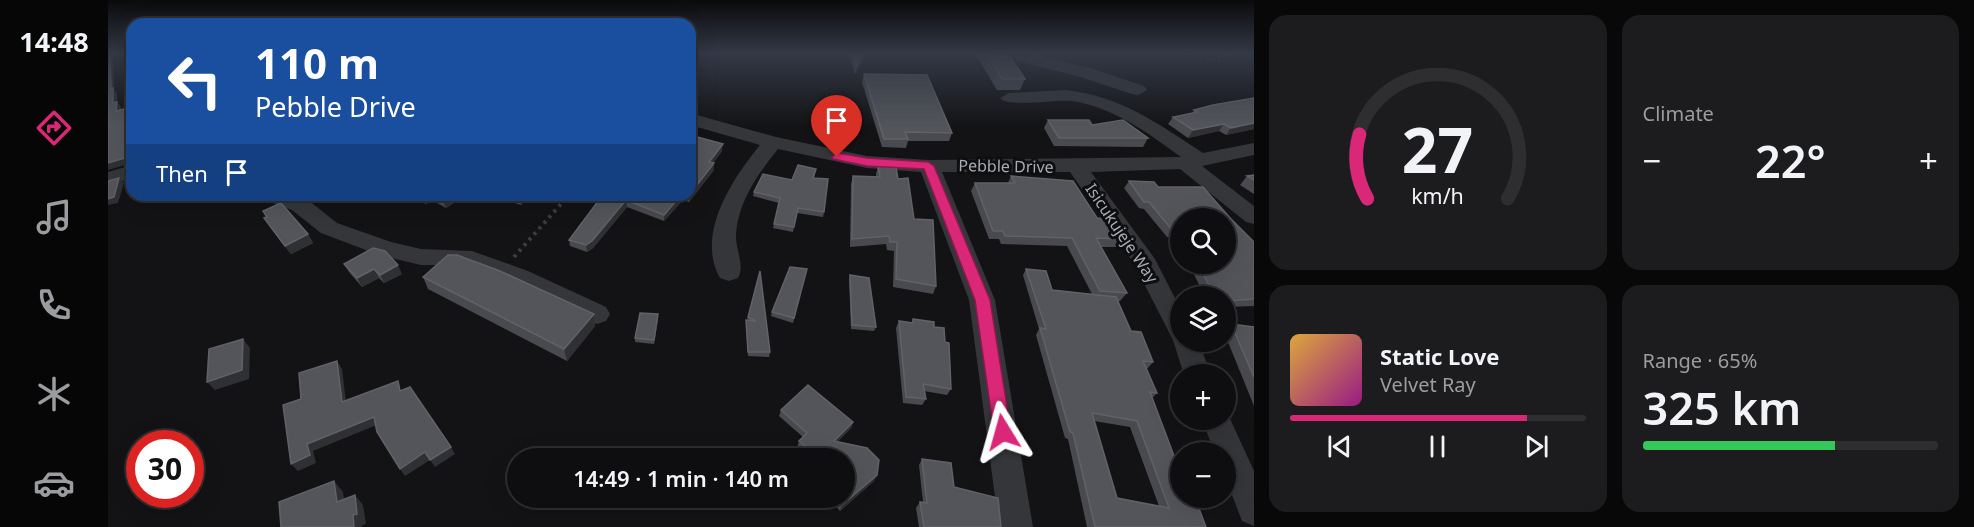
<!DOCTYPE html>
<meta charset="utf-8">
<style>
body{margin:0;font-family:"Noto Sans",sans-serif;background:#1c1c1e;color:#f1f3f6;height:100vh;display:flex;flex-direction:column;font-size:22px;white-space:nowrap}
*{box-sizing:border-box;margin:0}
p{font-size:20px;color:#9b9c9f}
.icon{flex:none;width:33px;height:33px;fill:none;stroke:currentColor;stroke-width:2;stroke-linecap:round;stroke-linejoin:round}
.map{position:relative;flex:1;overflow:hidden}
.panel{display:flex;flex-direction:column;gap:15px;padding:15px;background:#080809;width:720px}
.panel>*{flex:none}
.hud{position:absolute;left:18px;top:18px;width:570px;height:183px;border-radius:18px;box-shadow:0 6px 24px #0002,0 0 0 2px #2e2e30;background:#1a4fa0;color:#fff;overflow:hidden}
.buttons{position:absolute;left:1062px;top:208px;display:grid;gap:12px}
.buttons a{display:grid;place-items:center;width:66px;height:66px;border-radius:50%;background:#0e0e10;box-shadow:0 6px 24px #0002,0 0 0 2px #2e2e30;font-size:30px}
.speed{position:absolute;left:18px;top:430px;display:flex;gap:12px;font-size:30px;font-weight:700;text-align:center}
.speed>*{display:grid;place-content:center;width:78px;height:78px;border-radius:50%;background:#0e0e10;box-shadow:0 6px 24px #0002,0 0 0 2px #2e2e30;line-height:1}
.speed .limit{border:9px solid #d22;background:#fff;color:#111}
.pin{position:absolute;display:grid;place-items:center;width:51px;height:51px;color:#fff;margin:-62px -26px;border-radius:50% 50% 50% 0;rotate:-45deg;box-shadow:0 0 6px #0007}
.pin .icon{rotate:45deg}
.me{position:absolute;width:66px;margin:-33px;rotate:352deg;stroke-linejoin:round;filter:drop-shadow(0 0 4px #0008)}
.turn{display:flex;align-items:center;gap:21px;height:126px;padding:0 30px;font-size:27px}
.turn .icon{width:78px;height:78px;stroke-width:2.5}
.turn b{display:block;font-size:42px;line-height:51px}
.then{display:flex;align-items:center;height:57px;padding:0 30px;background:#0003;gap:12px;font-size:22px}
.big{font-size:45px;font-weight:600;line-height:1.1}
.panel .widget{flex:1;display:flex;flex-direction:column;justify-content:center;gap:9px;min-width:0;padding:0 21px;border-radius:18px;background:#1c1c1e}
.panel .dial{align-items:center;gap:0}
.dial svg{height:156px;overflow:visible;fill:none;stroke:#2e2e30;stroke-width:7;stroke-linecap:round;text-anchor:middle}
.dial text{fill:#f1f3f6;stroke:none}
.song{display:flex;align-items:center;gap:18px}
.cover{width:72px;height:72px;border-radius:9px;background:linear-gradient(135deg,hsl(40 70% 55%),hsl(310 70% 35%))}
.played{height:6px;border-radius:3px;background:linear-gradient(90deg,#db2777 80%,#2e2e30 80%)}
.keys{display:flex;justify-content:space-around;direction:ltr}
.heat{display:flex;justify-content:space-between;align-items:center;font-size:33px;direction:ltr}
.charge{height:9px;border-radius:4px;background:linear-gradient(90deg,#34c759 65%,#2e2e30 0)}
.panel .tiles{flex:1;display:grid;gap:15px;grid-template-columns:repeat(2,1fr)}
.trip{position:absolute;left:399px;top:448px;width:348px;height:60px;border-radius:30px;background:#0e0e10;box-shadow:0 6px 24px #0002,0 0 0 2px #2e2e30;font-weight:600;line-height:60px;text-align:center}
main{display:flex;flex:1;min-height:0}
.dock{display:flex;flex-direction:column;width:108px;justify-content:space-around;align-items:center;background:#060606;color:#9b9c9f}
.dock .icon{width:42px;height:42px}
.dock .selected{color:#db2777}
.dock b{font-size:27px;color:#f1f3f6}
.map>svg:first-child{display:block}
.lines{fill:none;stroke-linecap:round;stroke-linejoin:round}
.path-far1{stroke:#3b3d40;stroke-width:3;stroke-dasharray:2 4;stroke-linecap:butt}
.path{stroke:#3b3d40;stroke-width:4;stroke-dasharray:3 4.5;stroke-linecap:butt}
.minor{fill:#343639;fill-rule:evenodd}
.wall{fill:#494a4f;fill-rule:evenodd}
.shaded-wall{fill:#2f3033}
.building{fill:#53555a;stroke:#606268;stroke-width:1.5;fill-rule:evenodd}
.route{fill:#db2777;stroke:#8e194d;stroke-width:1.5}
.labels{text-anchor:middle;dominant-baseline:central;stroke-width:6;stroke-linejoin:round;paint-order:stroke}
.street-label{font-size:16px;fill:#a6acb4;stroke:#0e0e10}
</style>
<main>
<nav class="dock">
<b>14:48</b>
<svg class="icon selected" aria-label="directions" viewBox="0 0 24 24"><path d="M12 3l9 9-9 9-9-9zM9 14v-3h6M13 9l2 2-2 2"/></svg>
<svg class="icon" aria-label="music" viewBox="0 0 24 24"><path d="M9 18V5l10-2v13"/><circle cx="6" cy="18" r="3"/><circle cx="16" cy="16" r="3"/></svg>
<svg class="icon" aria-label="phone" viewBox="0 0 24 24"><path d="M5 4h4l2 5-3 2q2 4 5 5l2-3 5 2v4C11 20 4 13 5 4z"/></svg>
<svg class="icon" aria-label="climate" viewBox="0 0 24 24"><path d="M12 3v18M4 7l16 10M4 17L20 7"/></svg>
<svg class="icon" aria-label="car" viewBox="0 0 24 24"><path d="M5 17H2v-5l4-1 3-4h7l3 4 3 1v5h-3M9 17h6M6 11h13"/><circle cx="7" cy="17" r="2"/><circle cx="17" cy="17" r="2"/></svg>
</nav>
<div class="map">
<svg width="1146" height="527" viewBox="0 0 1146 527">
<rect width="100%" height="100%" fill="#131315"/>
<g class="lines">
<polyline class="path-far1" points="1075,53 1112,61 1124,53"/>
<polyline class="path" points="406,257 461,195"/>
<g class="minor">
<polygon points="909,53 920,53 985,69 1036,86 1039,90 1030,95 1024,94 973,77 909,61 907,57"/>
<path d="M957,90C1011,95 1051,124 1095,153L1146,143V155L1094,166L1146,206V224L1138,222L1072,169L983,172L1047,259L1072,308V342H1090L1104,375H1076L1065,340L1025,262L962,172H834L887,300L925,527H891L861,300L813,172L759,168L670,149C650,174 629,203 628,237C628,251 637,266 630,278L621,281L612,278C587,234 625,178 652,145L582,125V113L668,137L759,156L821,160L1073,157C1040,133 1005,107 964,101C949,99 899,108 892,98L901,93Z"/>
<polygon points="24,165 24,178 0,186 0,172"/>
<polygon points="154,195 186,195 200,200 229,223 283,242 313,249 364,251 420,271 498,307 502,314 498,321 489,324 402,283 354,265 313,265 271,255 213,233 184,210 157,200"/>
<polygon points="1118,410 1146,471 1146,526 1134,521 1118,479 1118,453 1107,453 1094,420 1118,420"/>
</g>
</g>
<g class="wall">
<polygon points="741,53 759,53 747,74"/>
<polygon points="867,53 900,53 917,79 912,90 889,90"/>
<polygon points="756,74 844,133 841,141 800,141 798,148 774,147 754,82"/>
<polygon points="1146,98 1146,129 1118,135 1111,131 1080,138 1060,124 1065,117 1084,113 1086,110"/>
<polygon points="940,120 984,125 1040,138 1035,147 946,146 936,128"/>
<polygon points="582,135 614,151 605,163 606,170 581,202 575,200 556,221 519,207 485,248 479,252 462,246 461,240 489,202 488,195 582,195"/>
<polygon points="770,166 790,179 806,219 828,286 825,294 785,287 786,251 779,250 778,244 742,247 743,184 745,176 768,177 768,174"/>
<polygon points="707,173 706,178 716,212 715,217 689,213 685,232 665,228 671,203 645,196 646,192"/>
<polygon points="1146,175 1146,194 1132,185 1139,176"/>
<path d="M903,176L989,218L1014,239L1008,247H993L1019,293L1012,301H1010L1023,331L1045,362L1039,369L1049,393L1044,398L1072,472L1098,527H979L960,439L957,438L928,335L931,329L915,275L918,269L944,290L984,294L959,246L893,244L891,239H881L863,191L867,183H900ZM986,421L1022,427L1051,506L1009,498Z"/>
<polygon points="1021,181 1050,187 1123,219 1146,242 1146,306 1118,307 1118,297 1097,297 1081,264 1118,264 1072,219 1072,248 1067,237 1059,237 1036,209 1031,208 1016,188"/>
<polygon points="301,195 358,195 338,208 324,200 318,204"/>
<polygon points="383,195 421,195 413,205"/>
<polygon points="155,211 200,234 205,243 183,254 162,227 156,218 158,217"/>
<polygon points="236,264 294,274 276,283 271,278 254,287 241,272"/>
<polygon points="699,269 685,323 663,316 664,312"/>
<polygon points="652,271 662,352 661,357 640,356 638,320 639,320"/>
<polygon points="742,275 768,327 766,331 743,329 741,280"/>
<polygon points="315,277 486,314 487,326 459,361 320,289"/>
<polygon points="550,314 550,319 546,344 527,342 527,338"/>
<polygon points="805,319 826,327 843,389 839,395 816,391 818,399 814,405 795,403 788,328 791,321 804,323"/>
<polygon points="1123,324 1146,327 1146,406 1118,337 1118,329"/>
<polygon points="673,410 745,422 743,428 729,442 766,481 732,511 721,498 736,498 736,459 702,459 689,448 691,441 695,437 671,416"/>
<polygon points="814,459 846,487 893,527 811,527 808,508 812,502 815,502 811,465"/>
</g>
<g class="shaded-wall">
<polygon points="2,53 5,53 6,89 9,94 9,106 9,102 13,107 12,116 8,111 5,103 3,89"/>
<polygon points="756,53 759,53 747,74 749,66"/>
<polygon points="1146,123 1146,129 1118,135 1123,128"/>
<polygon points="1116,124 1111,131 1080,138 1085,130"/>
<polygon points="23,137 24,137 24,152 21,164 0,170 0,163"/>
<polygon points="615,144 614,151 601,169 601,162"/>
<polygon points="606,163 606,170 581,202 582,195"/>
<polygon points="11,178 16,183 10,203 0,205 0,199"/>
<polygon points="318,195 322,195 324,200 318,204 316,196"/>
<polygon points="345,195 358,195 338,208 335,201"/>
<polygon points="413,195 421,195 413,205 411,197"/>
<polygon points="573,195 575,195 575,200 556,221 556,215"/>
<polygon points="518,200 519,207 485,248 479,252 478,245"/>
<polygon points="200,234 205,243 183,254 177,246"/>
<polygon points="290,265 294,274 276,283 272,275"/>
<polygon points="266,269 271,278 254,287 249,278"/>
<polygon points="486,314 487,326 459,361 456,349"/>
<polygon points="550,314 550,319 546,344 546,340"/>
<polygon points="135,339 142,348 141,379 107,390 99,382"/>
<polygon points="229,361 234,369 239,410 234,402"/>
<polygon points="266,417 271,424 205,451 208,463 190,471 183,464 199,444"/>
<polygon points="745,422 743,428 723,447 726,441"/>
<polygon points="343,447 347,454 327,467 322,460"/>
<polygon points="317,452 322,460 297,476 292,469"/>
<polygon points="769,475 766,481 732,511 734,505"/>
<polygon points="226,481 235,492 238,512 229,502"/>
<polygon points="247,495 255,505 258,524 254,525 254,527 246,527 245,515"/>
</g>
<g class="building">
<polygon points="0,53 2,53 3,89 5,88 5,103 9,102 8,111 24,107 24,137 23,137 17,158 0,163"/>
<polygon points="745,53 756,53 749,66"/>
<polygon points="878,53 900,53 917,79 894,79"/>
<polygon points="756,74 819,75 844,133 797,132 800,139 776,139"/>
<polygon points="1146,98 1146,123 1123,128 1116,124 1085,130 1065,117 1090,112 1086,110 1105,105"/>
<polygon points="940,120 981,120 984,125 1015,120 1040,138 951,138"/>
<polygon points="582,135 615,144 601,162 606,163 582,194"/>
<polygon points="690,165 708,169 705,178 720,179 716,212 690,208 686,227 666,224 672,198 646,192 655,174 684,180"/>
<polygon points="770,166 788,167 790,179 800,178 806,219 825,220 828,286 788,279 789,242 782,242 781,236 744,239 745,176 772,177"/>
<polygon points="1146,175 1146,180 1139,176"/>
<polygon points="903,176 965,181 989,218 1001,219 1014,239 988,238 1019,293 992,291 964,238 897,236 895,231 885,231 867,183 907,183"/>
<polygon points="11,178 6,197 0,199 0,181"/>
<polygon points="1021,181 1046,182 1050,187 1095,187 1123,219 1146,242 1146,299 1118,301 1118,297 1107,297 1090,264 1118,264 1118,219 1072,219 1072,231 1072,230 1064,230 1041,202 1036,202"/>
<polygon points="325,195 345,195 335,201"/>
<polygon points="404,195 413,195 411,197"/>
<polygon points="488,195 573,195 556,215 518,200 484,241 478,245 461,240 494,196"/>
<polygon points="173,203 200,234 177,246 156,218 159,217 155,211"/>
<polygon points="265,248 277,251 290,265 272,275 266,269 249,278 236,264"/>
<polygon points="340,255 349,255 392,271 486,314 456,349 315,277"/>
<polygon points="682,267 699,269 686,318 664,312"/>
<path d="M918,269L938,271L944,290L1008,297L1023,331L1033,332L1045,362L1035,361L1049,393L1042,392L1072,472V498H1087L1098,527H987L965,433L962,432L932,328L938,329ZM984,413L1029,421L1061,508L1009,498Z"/>
<polygon points="652,271 662,352 640,352 638,320 648,321 640,317"/>
<polygon points="742,275 761,278 768,327 744,325"/>
<polygon points="532,313 550,314 546,340 527,338"/>
<polygon points="805,319 826,322 826,327 836,328 837,342 841,343 843,389 815,384 818,399 798,397 791,321 805,323"/>
<polygon points="1123,324 1146,327 1146,377"/>
<polygon points="135,339 134,370 99,382 101,349"/>
<polygon points="229,361 234,402 290,381 292,391 302,387 343,447 322,460 317,452 292,469 269,432 266,417 199,444 202,455 183,464 175,405 193,399 191,373"/>
<polygon points="700,385 745,422 726,441 759,448 771,460 769,475 734,505 728,498 736,498 736,459 711,459 691,441 699,433 673,410"/>
<polygon points="814,459 843,463 846,487 890,498 893,527 816,527 812,502 819,503"/>
<polygon points="226,481 229,502 247,495 249,514 245,515 246,527 173,527 171,502"/>
</g>
<linearGradient id="sky" x2="0" y2="1"><stop stop-color="#0a0a0c"/><stop offset="0.42" stop-color="#333946"/><stop offset="1" stop-color="#333946" stop-opacity="0"/></linearGradient>
<rect width="1146" height="127" fill="url(#sky)"/>
<polygon class="route" points="729,153 759,158 820,162 826,166 882,300 903,432 901,438 895,440 889,438 886,432 867,300 816,169 759,166 725,159 724,157"/>
<g class="labels">
<g class="street-label">
<text transform="translate(898 166) rotate(1)">Pebble Drive</text>
<text transform="translate(1014 233) rotate(56)">Isicukujeje Way</text>
</g>
</g>
</svg>
<div class="buttons">
<a><svg class="icon" aria-label="search" viewBox="0 0 24 24"><circle cx="10" cy="10" r="6"/><path d="M15 15l6 6"/></svg></a>
<a><svg class="icon" aria-label="layers" viewBox="0 0 24 24"><path d="M12 4l9 5-9 5-9-5zM3 14l9 5 9-5"/></svg></a>
<a>+</a>
<a>−</a>
</div>
<div class="speed"><div class="limit">30</div></div>
<div class="pin" style="left:729px;top:157px;background:#d93025"><svg class="icon" aria-label="arrive" viewBox="0 0 24 24"><path d="M6 21V4h12l-3 4 3 4H6"/></svg></div>
<svg class="me" style="left:895px;top:432px" viewBox="-20 -20 40 40"><path d="M0-17L14 15 0 8-14 15z" fill="#db2777" stroke="#fff" stroke-width="4"/></svg>
<div class="trip">14:49 · 1 min · 140 m</div>
<div class="hud">
<div class="turn"><svg class="icon" aria-label="left" viewBox="0 0 24 24"><path d="M17 20v-9H6M10 6l-5 5 5 5"/></svg><div><b>110 m</b>Pebble Drive</div></div>
<div class="then">Then<svg class="icon" aria-label="arrive" viewBox="0 0 24 24"><path d="M6 21V4h12l-3 4 3 4H6"/></svg></div>
</div>
</div>
<section class="panel">
<div class="tiles">
<div class="widget dial"><svg viewBox="0 0 100 80">
<path d="M14 69A42 42 0 1 1 86 69"/>
<path d="M14 69A42 42 0 0 1 10 36" stroke="#db2777"/>
<text x="50" y="56" font-size="32" font-weight="700">27</text>
<text x="50" y="72" font-size="11">km/h</text>
</svg></div>
<div class="widget"><p>Climate</p>
<div class="heat"><a>−</a><b class="big">22°</b><a>+</a></div>
</div>
<div class="widget">
<div class="song"><i class="cover"></i><div><b>Static Love</b><p>Velvet Ray</p></div></div>
<div class="played"></div>
<div class="keys"><svg class="icon" aria-label="previous" viewBox="0 0 24 24"><path d="M18 5L8 12l10 7zM5 5v14"/></svg><svg class="icon" aria-label="pause" viewBox="0 0 24 24"><path d="M8 5v14M16 5v14"/></svg><svg class="icon" aria-label="next" viewBox="0 0 24 24"><path d="M6 5l10 7-10 7zM19 5v14"/></svg></div>
</div>
<div class="widget"><p>Range · 65%</p><b class="big">325 km</b><div class="charge"></div></div>
</div>
</section>
</main>
